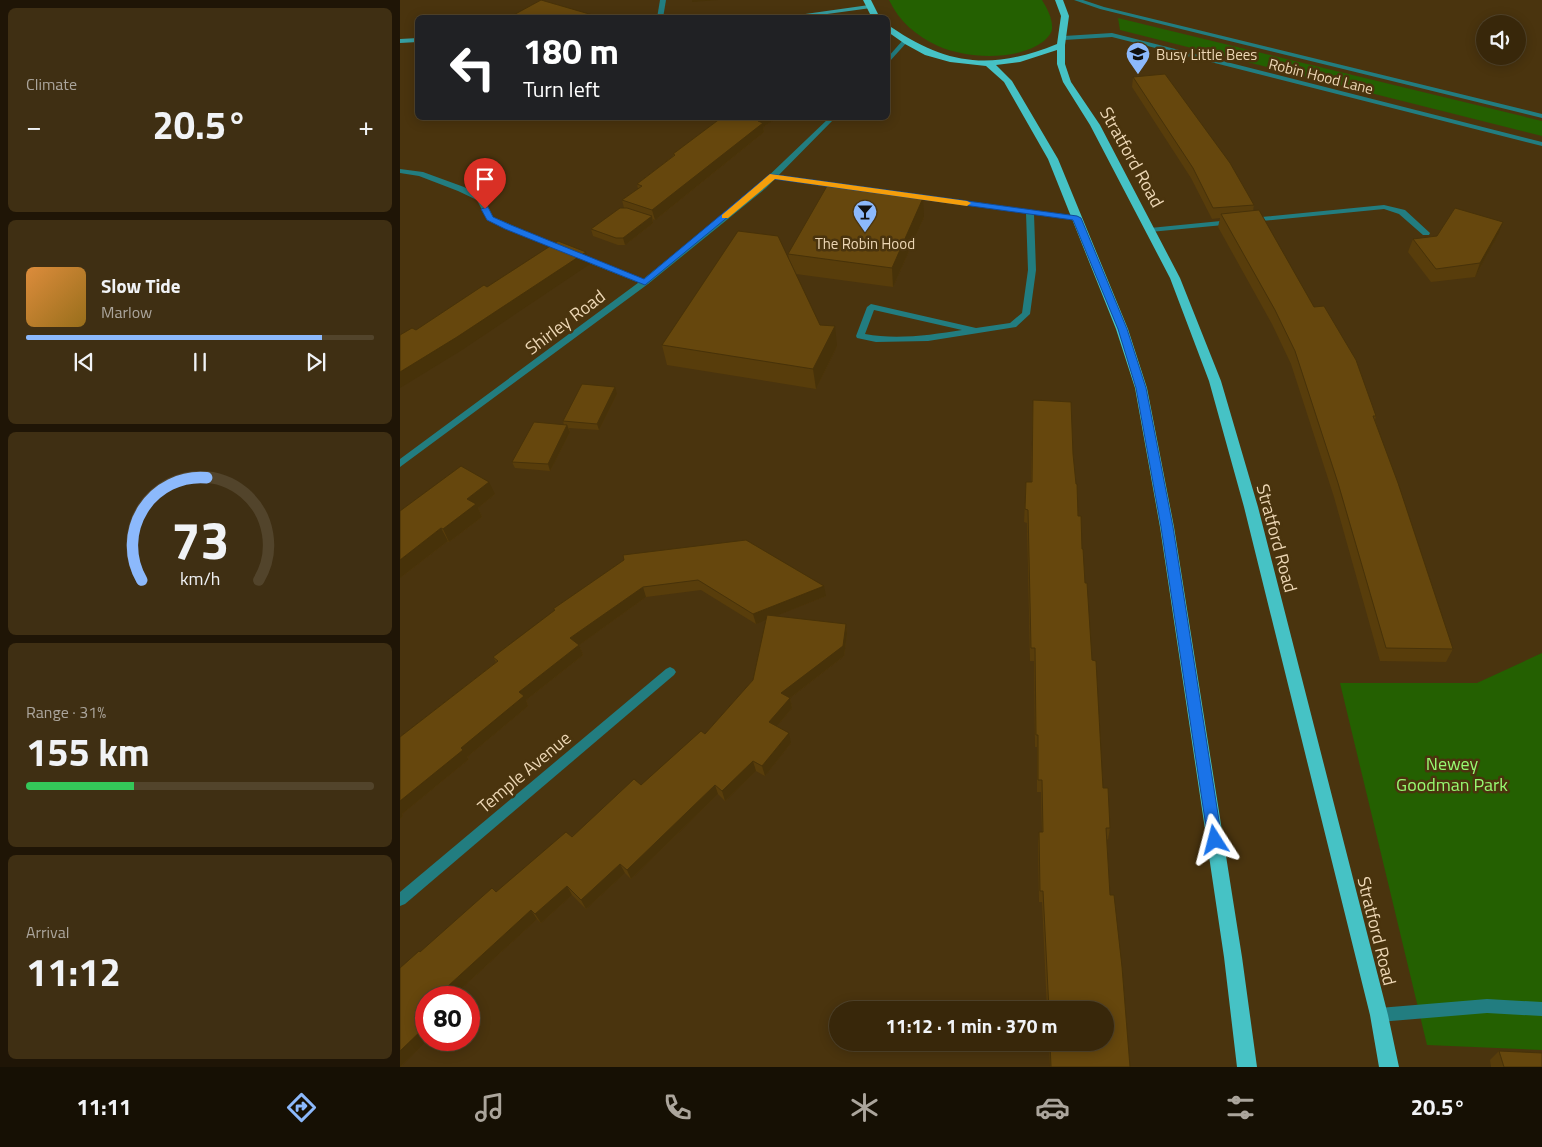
<!DOCTYPE html>
<meta charset="utf-8">
<style>
body{margin:0;font-family:"Titillium Web",sans-serif;background:#3f2f13;color:#f1f3f6;height:100vh;display:flex;flex-direction:column;font-size:19px;white-space:nowrap}
*{box-sizing:border-box;margin:0}
p{font-size:16px;color:#aba59c}
.icon{flex:none;width:28px;height:28px;fill:none;stroke:currentColor;stroke-width:2;stroke-linecap:round;stroke-linejoin:round}
.map{position:relative;flex:1;overflow:hidden}
.panel{display:flex;flex-direction:column;gap:8px;padding:8px;background:#1f1506;width:400px}
.panel>*{flex:none}
.banner{position:absolute;left:15px;top:15px;width:475px;height:105px;border-radius:8px;box-shadow:0 2px 12px #0003,0 0 0 1px #52442b;background:#202124;color:#fff;overflow:hidden}
.controls{position:absolute;left:1076px;top:15px;display:grid;gap:10px}
.controls a{display:grid;place-items:center;width:50px;height:50px;border-radius:50%;background:#38270a;box-shadow:0 2px 12px #0003,0 0 0 1px #52442b;font-size:25px}
.speed{position:absolute;left:15px;top:986px;display:flex;gap:10px;font-size:25px;font-weight:700;text-align:center}
.speed>*{display:grid;place-content:center;width:65px;height:65px;border-radius:50%;background:#38270a;box-shadow:0 2px 12px #0003,0 0 0 1px #52442b;line-height:1}
.speed .limit{border:8px solid #d22;background:#fff;color:#111}
.pin{position:absolute;display:grid;place-items:center;width:42px;height:42px;color:#fff;margin:-51px -21px;border-radius:50% 50% 50% 0;rotate:-45deg;box-shadow:0 0 5px #0007}
.pin .icon{rotate:45deg}
.me{position:absolute;width:55px;margin:-28px;rotate:351deg;stroke-linejoin:round;filter:drop-shadow(0 0 4px #0008)}
.turn{display:flex;align-items:center;gap:18px;height:105px;padding:0 25px;font-size:22px}
.turn .icon{width:65px;height:65px;stroke-width:2.5}
.turn b{display:block;font-size:35px;line-height:42px}
.big{font-size:38px;font-weight:700;line-height:1.1}
.panel .tile{flex:1;display:flex;flex-direction:column;justify-content:center;gap:8px;min-width:0;padding:0 18px;border-radius:8px;background:#3f2f13}
.panel .dial{align-items:center;gap:0}
.dial svg{height:130px;overflow:visible;fill:none;stroke:#52442b;stroke-width:7;stroke-linecap:round;text-anchor:middle}
.dial text{fill:#f1f3f6;stroke:none}
.song{display:flex;align-items:center;gap:15px}
.cover{width:60px;height:60px;border-radius:8px;background:linear-gradient(135deg,hsl(30 70% 55%),hsl(40 70% 35%))}
.played{height:5px;border-radius:2px;background:linear-gradient(90deg,#8cb9fc 85%,#52442b 85%)}
.keys{display:flex;justify-content:space-around;direction:ltr}
.heat{display:flex;justify-content:space-between;align-items:center;font-size:28px;direction:ltr}
.charge{height:8px;border-radius:4px;background:linear-gradient(90deg,#34c759 31%,#52442b 0)}
.trip{position:absolute;left:429px;top:1001px;width:285px;height:50px;border-radius:25px;background:#38270a;box-shadow:0 2px 12px #0003,0 0 0 1px #52442b;font-weight:700;line-height:50px;text-align:center}
.tabs{display:flex;height:80px;justify-content:space-around;align-items:center;background:#161004;color:#aba59c}
.tabs .icon{width:35px;height:35px}
.tabs .on{color:#8cb9fc}
.tabs b{font-size:22px;color:#f1f3f6}
main{display:flex;flex:1;min-height:0}
.map>svg:first-child{display:block}
.green{fill:#246001}
.lines{fill:none;stroke-linecap:round;stroke-linejoin:round}
.service{fill:#227d80;fill-rule:evenodd}
.minor{fill:#227d80;fill-rule:evenodd}
.tertiary{fill:#227d80;fill-rule:evenodd}
.secondary{fill:#369ea1;fill-rule:evenodd}
.trunk{fill:#46c2c5;fill-rule:evenodd}
.wall{fill:#583d0b}
.shaded-wall{fill:#473209}
.building{fill:#66470d;stroke:#473209}
.route{fill:#1a73e8;stroke:#114b97}
.slow{fill:#f59e0b}
.labels{text-anchor:middle;dominant-baseline:central;stroke-width:5;stroke-linejoin:round;paint-order:stroke}
.far-poi-label{font-size:15px;fill:#ecd6b4;stroke:#4a340e;text-anchor:start}
.far-street-label{font-size:15px;fill:#ecd6b4;stroke:#4a340e}
.street-label{font-size:18px;fill:#ecd6b4;stroke:#4a340e}
.park-label{font-size:18px;fill:#97fa71;stroke:#4a340e}
</style>
<main>
<section class="panel">
<div class="tile"><p>Climate</p>
<div class="heat"><a>−</a><b class="big">20.5°</b><a>+</a></div>
</div>
<div class="tile">
<div class="song"><i class="cover"></i><div><b>Slow Tide</b><p>Marlow</p></div></div>
<div class="played"></div>
<div class="keys"><svg class="icon" aria-label="previous" viewBox="0 0 24 24"><path d="M18 5L8 12l10 7zM5 5v14"/></svg><svg class="icon" aria-label="pause" viewBox="0 0 24 24"><path d="M8 5v14M16 5v14"/></svg><svg class="icon" aria-label="next" viewBox="0 0 24 24"><path d="M6 5l10 7-10 7zM19 5v14"/></svg></div>
</div>
<div class="tile dial"><svg viewBox="0 0 100 80">
<path d="M14 69A42 42 0 1 1 86 69"/>
<path d="M14 69A42 42 0 0 1 54 6" stroke="#8cb9fc"/>
<text x="50" y="56" font-size="32" font-weight="700">73</text>
<text x="50" y="72" font-size="11">km/h</text>
</svg></div>
<div class="tile"><p>Range · 31%</p><b class="big">155 km</b><div class="charge"></div></div>
<div class="tile"><p>Arrival</p><b class="big">11:12</b></div>
</section>
<div class="map">
<svg width="1142" height="1067" viewBox="0 0 1142 1067">
<rect width="100%" height="100%" fill="#4a340e"/>
<g class="green">
<path d="M489,0H642C647,8 653,19 652,29C652,33 647,38 644,41C618,61 567,59 538,46C516,36 499,21 489,0Z"/>
<polygon points="718,18 1142,121 1142,136 720,30"/>
<polygon points="1142,653 1142,1050 1027,1045 940,683 1077,683"/>
</g>
<g class="lines">
<g class="service">
<polygon points="260,0 266,0 263,18 257,18"/>
<path d="M370,174L677,216L681,218L677,220L634,214L636,270L630,314L616,327L528,341L476,342L457,338L456,336L467,307L471,304L576,328L610,323L622,313L628,270L626,213L373,178H370ZM474,310L562,330C531,335 496,340 465,334Z"/>
<polygon points="984,205 1005,210 1030,233 1029,235 1023,235 999,214 984,209 851,222 847,220 851,218"/>
<polygon points="831,220 835,222 834,224 750,232 746,230 750,228"/>
<polygon points="1087,999 1142,1002 1142,1016 1087,1013 979,1022 974,1020 972,1015 974,1010 979,1008"/>
</g>
<g class="minor">
<polygon points="0,169 23,172 64,187 83,197 93,217 167,249 166,251 160,251 87,220 77,200 58,191 19,176 0,173"/>
<polygon points="174,253 180,253 249,282 248,284 242,284 174,257"/>
<polygon points="270,667 274,669 276,672 274,675 5,904 0,906 0,892 266,669"/>
</g>
<g class="tertiary">
<polygon points="674,0 683,0 704,7 1142,114 1142,118 700,9"/>
<polygon points="712,33 1142,142 1142,146 712,37 664,40 661,38 664,36"/>
<polygon points="503,40 508,41 490,61 488,62 488,57"/>
<polygon points="429,118 435,118 366,188 248,284 0,467 0,459 242,280 360,184"/>
</g>
<g class="secondary">
<polygon points="469,5 472,7 471,8 398,18 377,18"/>
<polygon points="18,38 18,42 0,43 0,39"/>
</g>
<g class="trunk">
<polygon points="463,0 471,0 480,18 472,18"/>
<path d="M655,0H663L669,16L665,45V64L671,82L700,125L780,278L821,381L858,507L988,1015L999,1067H979L970,1015L844,507L809,381L770,278L690,125L663,82L657,64V50L620,62L596,65L612,81L658,159L728,329L747,388L774,527L842,957L857,1067H837L824,957L760,527L735,388L716,329L648,159L604,82L586,66L550,62L525,55L505,44L488,32V27H491C548,66 593,70 657,44L661,16Z"/>
</g>
</g>
<g class="wall">
<polygon points="733,77 854,205 853,211 976,416 975,420 1053,649 1046,662 980,661 934,497 891,364 872,324 818,227 820,218 812,219 791,178 732,87"/>
<polygon points="321,118 377,118 363,127 364,132 255,220 253,219 253,223 225,245 218,245 193,236 191,229 224,208 222,200 238,189 237,184 273,156 273,154"/>
<polygon points="524,217 493,287 396,274 420,325 437,346 416,389 267,365 262,345 389,259 388,254"/>
<polygon points="1098,235 1075,277 1031,282 1008,252 1013,239"/>
<polygon points="217,394 199,430 169,428 170,432 150,471 115,468 112,462 164,425 163,421"/>
<polygon points="633,400 673,454 703,788 710,828 708,840 707,839 710,895 730,1067 650,1067 649,1042 705,1042 705,1010 647,1010 642,902 639,902 638,843 639,832 642,832 641,792 637,792 637,747 635,747 634,661 630,661 627,523 624,522 626,482 631,482"/>
<polygon points="61,466 95,494 78,508 82,517 49,542 48,541 0,578"/>
<polygon points="224,560 426,596 375,616 446,624 447,634 444,656 390,698 392,708 377,726 391,743 365,776 356,771 325,801 318,794 231,879 225,873 186,909 172,895 141,923 137,919 51,998 26,998 26,1021 22,1025 28,1040 0,1067 0,968 96,892 241,785 305,734 353,680 366,619 356,624 301,590 246,597 179,645 183,655 126,700 128,706 67,757 69,759 2,814 3,816 0,819 0,737 96,662 93,657 154,611 153,609"/>
<polygon points="1099,1051 1142,1067 1091,1067 1090,1060"/>
</g>
<g class="shaded-wall">
<polygon points="292,0 318,0 292,2"/>
<polygon points="363,118 377,118 363,127 364,132 255,220 252,210"/>
<polygon points="523,198 524,217 493,287 492,268"/>
<polygon points="252,216 253,223 225,245 223,238"/>
<polygon points="1103,222 1098,235 1075,277 1080,263"/>
<polygon points="186,252 190,264 62,350 0,388 0,372"/>
<polygon points="435,326 437,346 416,389 413,369"/>
<polygon points="215,387 217,394 199,430 197,424"/>
<polygon points="167,425 170,432 150,471 148,464"/>
<polygon points="89,482 95,494 78,508 82,517 49,542 43,529 67,499"/>
<polygon points="41,528 48,541 0,578 0,560"/>
<polygon points="424,586 426,596 356,624 353,614"/>
<polygon points="243,587 246,597 175,648 170,638"/>
<polygon points="446,624 447,634 444,656 390,698 392,708 372,732 369,722 381,693"/>
<polygon points="179,645 183,655 126,700 128,706 67,757 69,759 2,814 3,816 0,819 0,801 61,748 119,692"/>
<polygon points="389,733 391,743 365,776 362,766"/>
<polygon points="353,761 356,771 325,801 322,791"/>
<polygon points="315,785 318,794 231,879 227,870"/>
<polygon points="220,864 225,873 186,909 181,900"/>
<polygon points="167,886 172,895 141,923 135,914"/>
<polygon points="131,910 137,919 51,998 35,998"/>
<polygon points="26,1006 26,1021 22,1025 26,1030 26,1040 28,1040 0,1067 0,1051 14,1017"/>
</g>
<g class="building">
<polygon points="141,0 203,18 108,18"/>
<polygon points="765,74 830,163 854,205 813,208 793,168 733,77"/>
<polygon points="321,118 363,118 358,121 363,123 252,210 222,200 242,186 237,184 275,155 273,154"/>
<polygon points="427,186 523,198 492,268 388,254"/>
<polygon points="220,208 227,208 252,216 223,238 216,238 191,229"/>
<polygon points="1055,208 1103,222 1080,263 1036,269 1013,239 1037,236"/>
<polygon points="859,210 914,307 924,306 956,360 976,416 973,416 998,483 1053,649 986,648 938,483 895,351 875,310 821,214"/>
<polygon points="338,231 378,236 420,325 435,326 413,369 262,345"/>
<polygon points="158,241 186,252 57,337 0,372 0,335 12,328 16,330 84,285 87,287"/>
<polygon points="182,384 215,387 197,424 163,421"/>
<polygon points="633,400 671,402 673,454 676,484 677,484 678,516 681,516 682,549 683,549 685,583 687,583 692,660 696,661 703,788 708,788 710,828 706,828 710,895 714,895 722,967 730,1067 651,1067 650,1042 705,1042 705,1010 649,1010 643,891 640,891 639,832 643,832 642,780 638,780 638,735 636,735 635,648 631,648 628,510 625,509 626,482 632,482"/>
<polygon points="134,422 167,425 148,464 112,462"/>
<polygon points="61,466 89,482 67,499 76,504 43,529 41,528 0,560 0,511"/>
<polygon points="346,540 424,586 353,614 298,580 243,587 170,638 179,645 119,692 124,696 61,748 63,750 0,801 0,737 98,661 93,657 155,610 153,609 224,560 223,555"/>
<polygon points="367,615 446,624 443,646 381,693 390,698 369,722 389,733 362,766 353,761 322,791 315,785 227,870 220,864 181,900 167,886 135,914 131,910 35,998 26,998 26,1006 14,1017 24,1028 0,1051 0,968 19,951 20,952 92,888 96,892 166,832 172,837 234,779 241,785 301,731 305,734 353,680"/>
<polygon points="1099,1051 1142,1053 1142,1067 1104,1067"/>
</g>
<polygon class="route" points="370,174 677,216 681,218 727,329 746,388 773,527 822,840 820,844 815,846 810,844 808,840 761,527 736,388 718,329 673,220 374,179 245,285 105,229 87,220 81,209 88,207 93,217 111,225 244,279"/>
<polygon class="slow" points="370,174 567,201 571,203 567,206 375,179 328,218 322,218 322,215"/>
<defs>
<symbol id="school-pin" viewBox="-11 -11 22 30"><path d="M0 17L-7.5 6A9.5 9.5 0 1 1 7.5 6Z" fill="#8cb9fc" stroke="#4a340e"/><path d="M0-5L7-2L0 1L-7-2ZM-4 1L0 2.5L4 1V4Q0 6-4 4Z" fill="#111"/></symbol>
<symbol id="bar-pin" viewBox="-11 -11 22 30"><path d="M0 17L-7.5 6A9.5 9.5 0 1 1 7.5 6Z" fill="#8cb9fc" stroke="#4a340e"/><path d="M-6-5H6L.8 .8V4.5H3.5V6h-7V4.5H-.8V.8Z" fill="#111"/></symbol>
</defs>
<g fill-rule="evenodd">
<use href="#school-pin" x="724" y="40" width="28" height="38"/>
<use href="#bar-pin" x="451" y="198" width="28" height="38"/>
</g>
<g class="labels">
<g class="far-poi-label">
<text x="756" y="54">Busy Little Bees</text>
<text x="465" y="243" text-anchor="middle">The Robin Hood</text>
</g>
<g class="far-street-label">
<text transform="translate(921 76) rotate(14)">Robin Hood Lane</text>
</g>
<g class="street-label">
<text transform="translate(732 157) rotate(61)">Stratford Road</text>
<text transform="translate(165 322) rotate(-37)">Shirley Road</text>
<text transform="translate(877 538) rotate(75)">Stratford Road</text>
<text transform="translate(124 772) rotate(-40)">Temple Avenue</text>
<text transform="translate(977 931) rotate(76)">Stratford Road</text>
</g>
<g class="park-label">
<text x="1052" y="763">Newey<tspan x="1052" dy="21">Goodman Park</tspan></text>
</g>
</g>
</svg>
<div class="controls">
<a><svg class="icon" aria-label="sound" viewBox="0 0 24 24"><path d="M4 9h4l5-4v14l-5-4H4zM17 9q2 3 0 6"/></svg></a>
</div>
<div class="speed"><div class="limit">80</div></div>
<div class="pin" style="left:85px;top:209px;background:#d93025"><svg class="icon" aria-label="arrive" viewBox="0 0 24 24"><path d="M6 21V4h12l-3 4 3 4H6"/></svg></div>
<svg class="me" style="left:815px;top:840px" viewBox="-20 -20 40 40"><path d="M0-17L14 15 0 8-14 15z" fill="#1a73e8" stroke="#fff" stroke-width="4"/></svg>
<div class="trip">11:12 · 1 min · 370 m</div>
<div class="banner">
<div class="turn"><svg class="icon" aria-label="left" viewBox="0 0 24 24"><path d="M17 20v-9H6M10 6l-5 5 5 5"/></svg><div><b>180 m</b>Turn left</div></div>
</div>
</div>
</main>
<nav class="tabs">
<b>11:11</b>
<svg class="icon on" aria-label="directions" viewBox="0 0 24 24"><path d="M12 3l9 9-9 9-9-9zM9 14v-3h6M13 9l2 2-2 2"/></svg>
<svg class="icon" aria-label="music" viewBox="0 0 24 24"><path d="M9 18V5l10-2v13"/><circle cx="6" cy="18" r="3"/><circle cx="16" cy="16" r="3"/></svg>
<svg class="icon" aria-label="phone" viewBox="0 0 24 24"><path d="M5 4h4l2 5-3 2q2 4 5 5l2-3 5 2v4C11 20 4 13 5 4z"/></svg>
<svg class="icon" aria-label="climate" viewBox="0 0 24 24"><path d="M12 3v18M4 7l16 10M4 17L20 7"/></svg>
<svg class="icon" aria-label="car" viewBox="0 0 24 24"><path d="M5 17H2v-5l4-1 3-4h7l3 4 3 1v5h-3M9 17h6M6 11h13"/><circle cx="7" cy="17" r="2"/><circle cx="17" cy="17" r="2"/></svg>
<svg class="icon" aria-label="filters" viewBox="0 0 24 24"><path d="M4 7h16M4 17h16"/><circle cx="9" cy="7" r="2"/><circle cx="15" cy="17" r="2"/></svg>
<b>20.5°</b>
</nav>
